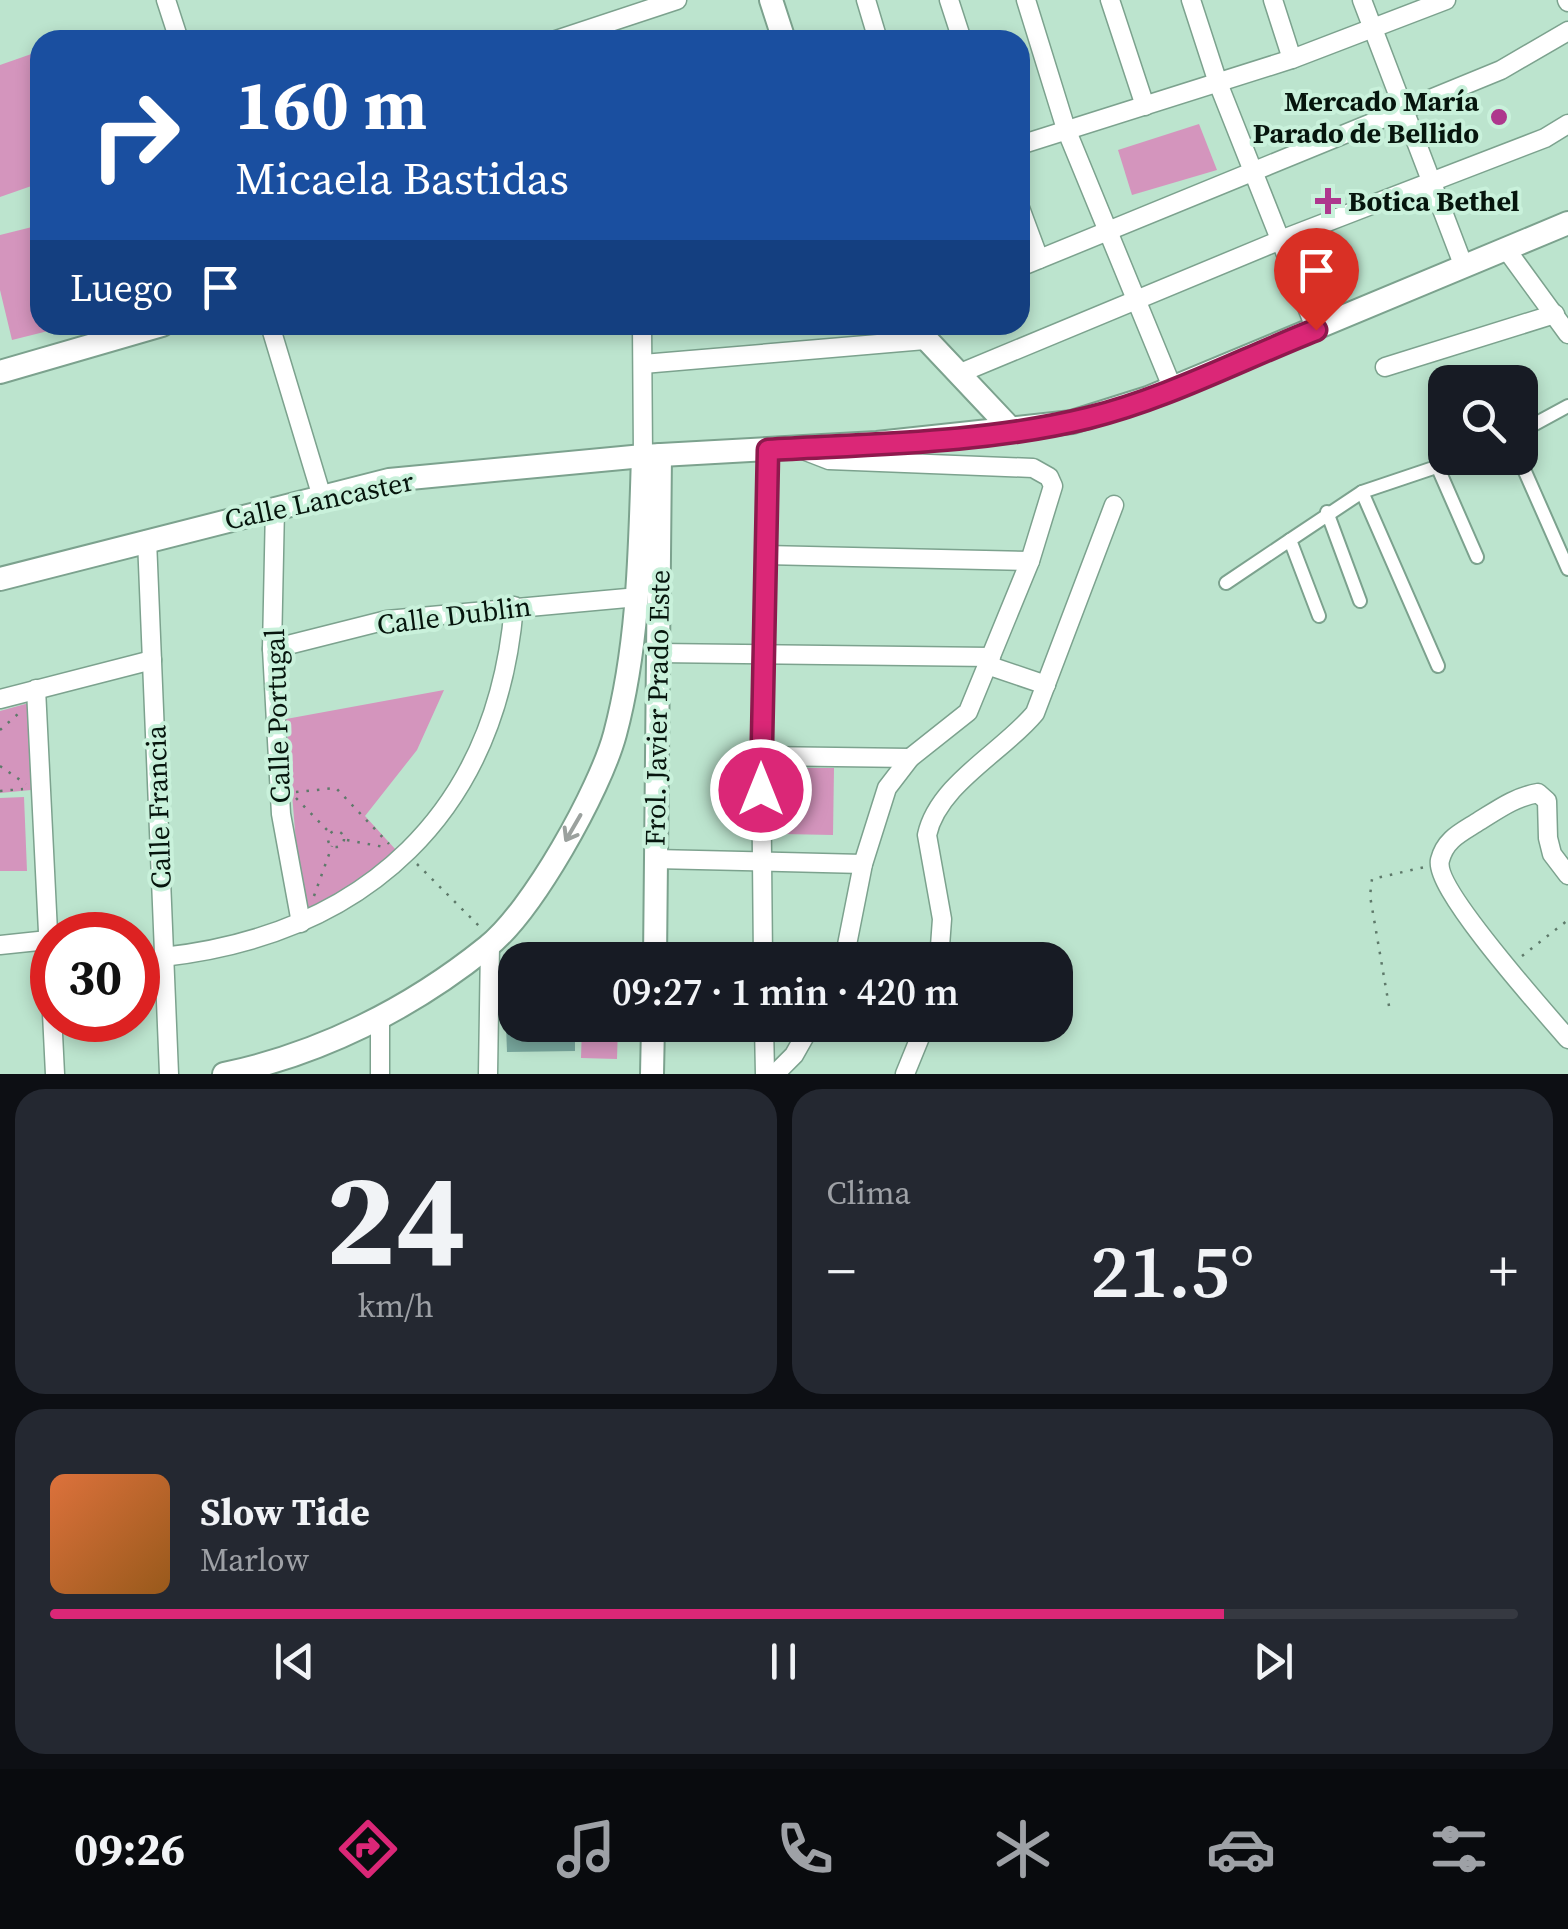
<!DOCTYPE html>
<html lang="es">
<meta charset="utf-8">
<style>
body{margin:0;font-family:"Source Serif 4",serif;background:#242831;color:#f1f3f6;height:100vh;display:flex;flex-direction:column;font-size:38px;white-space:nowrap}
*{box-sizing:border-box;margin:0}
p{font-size:32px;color:#9ea1a6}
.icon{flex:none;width:55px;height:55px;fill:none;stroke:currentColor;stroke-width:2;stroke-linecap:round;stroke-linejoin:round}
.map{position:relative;height:1074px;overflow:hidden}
.drawer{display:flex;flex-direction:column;gap:15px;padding:15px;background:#0d0f14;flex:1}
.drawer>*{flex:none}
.top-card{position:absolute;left:30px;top:30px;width:1000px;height:305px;border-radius:30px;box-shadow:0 5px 15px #0003;background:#1a4fa0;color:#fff;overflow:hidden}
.fabs{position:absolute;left:1428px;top:365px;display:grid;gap:20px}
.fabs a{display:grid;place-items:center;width:110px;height:110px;border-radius:20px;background:#171b24;box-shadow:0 5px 15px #0003;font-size:50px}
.speed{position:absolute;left:30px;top:912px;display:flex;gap:20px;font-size:50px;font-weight:700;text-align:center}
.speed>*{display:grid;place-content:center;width:130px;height:130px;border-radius:50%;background:#171b24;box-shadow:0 5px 15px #0003;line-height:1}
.speed .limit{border:15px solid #d22;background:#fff;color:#111}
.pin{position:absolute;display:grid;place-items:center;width:85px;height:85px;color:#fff;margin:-102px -42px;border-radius:50% 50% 50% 0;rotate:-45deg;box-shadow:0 0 10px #0007}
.pin .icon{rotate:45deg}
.me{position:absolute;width:110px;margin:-55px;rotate:0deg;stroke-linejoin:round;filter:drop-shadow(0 0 8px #0008)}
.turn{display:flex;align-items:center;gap:35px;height:210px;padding:0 40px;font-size:45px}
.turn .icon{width:130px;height:130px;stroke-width:2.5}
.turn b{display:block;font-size:70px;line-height:85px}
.then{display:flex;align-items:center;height:95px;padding:0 40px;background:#0003;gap:20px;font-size:38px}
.big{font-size:75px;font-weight:600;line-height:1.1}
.drawer .widget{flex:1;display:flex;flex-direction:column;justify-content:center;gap:15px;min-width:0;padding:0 35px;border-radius:30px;background:#242831}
.drawer .dial{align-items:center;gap:0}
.dial b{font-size:130px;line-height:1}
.song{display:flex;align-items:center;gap:30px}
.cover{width:120px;height:120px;border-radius:15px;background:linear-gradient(135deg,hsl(20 70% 55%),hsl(30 70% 35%))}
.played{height:10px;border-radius:5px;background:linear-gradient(90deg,#db2777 80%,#363941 80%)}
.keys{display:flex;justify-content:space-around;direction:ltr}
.heat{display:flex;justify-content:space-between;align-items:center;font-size:55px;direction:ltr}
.drawer .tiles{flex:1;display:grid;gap:15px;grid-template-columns:1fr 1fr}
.widget:last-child{grid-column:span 2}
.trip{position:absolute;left:498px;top:942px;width:575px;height:100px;border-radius:30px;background:#171b24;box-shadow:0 5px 15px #0003;font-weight:600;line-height:100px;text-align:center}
.tab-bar{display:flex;height:160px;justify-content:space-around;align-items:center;background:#090b0e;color:#9ea1a6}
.tab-bar .icon{width:70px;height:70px}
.tab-bar .selected{color:#db2777}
.tab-bar b{font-size:45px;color:#f1f3f6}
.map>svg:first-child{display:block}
.green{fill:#d495bd}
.building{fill:#78a79d}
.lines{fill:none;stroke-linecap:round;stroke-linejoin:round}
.pedestrian-casing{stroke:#7ca28e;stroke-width:16}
.minor-casing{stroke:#7ca28e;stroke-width:21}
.tertiary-casing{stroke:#7ca28e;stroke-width:26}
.path{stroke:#5e796a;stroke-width:2.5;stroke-dasharray:2.5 8;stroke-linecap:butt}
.pedestrian{stroke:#fff;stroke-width:12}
.minor{stroke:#fff;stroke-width:18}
.tertiary{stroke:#fff;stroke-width:22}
.oneway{stroke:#9ba19e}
.route-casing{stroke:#8e194d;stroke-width:25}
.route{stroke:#db2777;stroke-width:18}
.poi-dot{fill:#ae378d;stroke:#c9f1db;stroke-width:4}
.labels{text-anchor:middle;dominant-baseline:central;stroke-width:8;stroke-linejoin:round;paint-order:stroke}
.poi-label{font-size:28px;font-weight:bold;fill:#06150d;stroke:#c9f1db;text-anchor:end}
.street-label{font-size:28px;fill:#06150d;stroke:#c9f1db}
</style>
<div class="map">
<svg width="1568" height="1074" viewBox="0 0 1568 1074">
<rect width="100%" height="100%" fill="#bce4ce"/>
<g class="green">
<polygon points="40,51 40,183 0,197 0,65"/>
<polygon points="1199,124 1217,170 1132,195 1118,150"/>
<polygon points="40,225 40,325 72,325 12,340 0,290 0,235"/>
<polygon points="444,690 417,750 365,816 396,850 357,882 308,911 296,843 286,719"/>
<polygon points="29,703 31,790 0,793 0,711"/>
<polygon points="783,768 834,768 833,835 783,834"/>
<polygon points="24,797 27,871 0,871 0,798"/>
<polygon points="582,1025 618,1025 617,1059 581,1058"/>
</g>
<polygon class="building" points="506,1025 575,1025 575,1051 507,1052"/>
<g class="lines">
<defs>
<g id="pedestrian">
<polyline points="1520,432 1568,406"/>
<polyline points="1519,458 1568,569"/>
<polyline points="1438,468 1477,557"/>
<polyline points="1362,492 1438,666"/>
<polyline points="1327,512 1360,601"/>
<polyline points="1226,583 1290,540"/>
<polyline points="1319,616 1290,540 1362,492 1463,458"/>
</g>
<g id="minor">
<polyline points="166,0 179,40"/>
<polyline points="866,0 878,40"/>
<polyline points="949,0 962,40"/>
<polyline points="1026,0 1066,129 1172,387"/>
<polyline points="1110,0 1145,106"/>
<polyline points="1191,0 1218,83 1316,330"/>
<polyline points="1273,0 1292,59"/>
<polyline points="1362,0 1464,267"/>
<polyline points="1567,0 1568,2"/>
<polyline points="556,40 677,0"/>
<polyline points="1020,145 1292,59 1446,0"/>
<polyline points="1020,208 1039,259"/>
<polyline points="1506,249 1568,334"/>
<polyline points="1020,267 1501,70 1568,31"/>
<polyline points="270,325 321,494"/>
<polyline points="642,325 643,456"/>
<polyline points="643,364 925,340"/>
<polyline points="1385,367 1555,314"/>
<polyline points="958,374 1283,239 1545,138 1568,124"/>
<polyline points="798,448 829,460 1033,468 1049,477 1053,486 1030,561 968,712 910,758 887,788 863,864 844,960"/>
<polyline points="275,507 272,649 281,814 301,923"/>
<polyline points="147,540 169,1074"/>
<polyline points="765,555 1030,561"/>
<polyline points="272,649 387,620 638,597"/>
<polyline points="657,653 991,657"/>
<polyline points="987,665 1046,685"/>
<polyline points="36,689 55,1074"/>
<polyline points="0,699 152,660"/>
<polyline points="761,756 910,758"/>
<polyline points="655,859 863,864"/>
<path d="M1568,875L1552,854L1548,838L1547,801L1538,793C1514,797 1496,811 1476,823C1460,833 1445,840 1440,860C1433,888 1545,1012 1568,1039"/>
<polyline points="0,945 48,940"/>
<path d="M163,957C367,934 497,812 514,606"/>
<polyline points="763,960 761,756 768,450"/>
<path d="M939,960L942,919L927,835C938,784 1004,751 1035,713L1114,505"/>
<polyline points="764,1025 765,1074"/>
<polyline points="380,1074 380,1020"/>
<polyline points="488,1074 490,945"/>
<polyline points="775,1074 794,1055 811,1025"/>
<polyline points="905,1074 925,1025"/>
</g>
<g id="tertiary">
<polyline points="771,0 784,40"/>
<polyline points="913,325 1012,430"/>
<polyline points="0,372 162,325"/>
<polyline points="0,579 389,480 643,456 877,443 1072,422 1148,398 1568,223"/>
<polyline points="655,960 660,455"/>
<path d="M224,1074C320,1054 410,1009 487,947C532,912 600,790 615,734C639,644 640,549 643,456"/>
<polyline points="652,1074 653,1025"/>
</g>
</defs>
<use href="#pedestrian" class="pedestrian-casing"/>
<use href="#minor" class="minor-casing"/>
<use href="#tertiary" class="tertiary-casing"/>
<g class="path">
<polyline points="792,325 797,333"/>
<polyline points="0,730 19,713"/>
<polyline points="0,766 26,784"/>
<polyline points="0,791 23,789"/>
<polyline points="296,792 336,788 389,844"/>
<polyline points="296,798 330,833"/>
<circle cx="336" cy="839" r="8"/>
<polyline points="347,840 384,847"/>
<polyline points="417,864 482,929"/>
<polyline points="314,896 332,846"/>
<polyline points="1522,956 1568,920"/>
<polyline points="1389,1006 1370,896 1372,879 1425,867"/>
</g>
<use href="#pedestrian" class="pedestrian"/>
<use href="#minor" class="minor"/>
<use href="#tertiary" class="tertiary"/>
</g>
<defs><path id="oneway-shaft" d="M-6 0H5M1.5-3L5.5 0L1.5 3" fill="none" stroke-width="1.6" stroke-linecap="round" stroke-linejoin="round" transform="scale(2.5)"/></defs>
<use class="oneway" href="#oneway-shaft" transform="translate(573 828) rotate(120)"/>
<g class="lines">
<defs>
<path id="route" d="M761,790L768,450C873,444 986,443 1088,418C1166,399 1242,359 1316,330"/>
</defs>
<use href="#route" class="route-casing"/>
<use href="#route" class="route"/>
</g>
<g class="poi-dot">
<circle cx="1499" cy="117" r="10"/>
<path d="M1323 186h10v10h10v10h-10v10h-10v-10h-10v-10h10z"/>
</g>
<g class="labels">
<g class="poi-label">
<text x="1479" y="101">Mercado María<tspan x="1479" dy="32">Parado de Bellido</tspan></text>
<text x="1348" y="201" text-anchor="start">Botica Bethel</text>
</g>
<g class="street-label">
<text transform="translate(319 500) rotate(-12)">Calle Lancaster</text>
<text transform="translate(454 615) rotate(-7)">Calle Dublin</text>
<text transform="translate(657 708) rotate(-89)">Frol. Javier Prado Este</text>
<text transform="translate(277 716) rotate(-92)">Calle Portugal</text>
<text transform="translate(158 807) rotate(-92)">Calle Francia</text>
</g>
</g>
</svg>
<div class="fabs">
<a><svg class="icon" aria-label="search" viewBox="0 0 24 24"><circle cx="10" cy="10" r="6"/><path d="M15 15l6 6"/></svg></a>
</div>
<div class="speed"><div class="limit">30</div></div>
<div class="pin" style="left:1316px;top:330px;background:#d93025"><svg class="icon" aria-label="arrive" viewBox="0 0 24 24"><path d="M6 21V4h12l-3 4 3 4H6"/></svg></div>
<svg class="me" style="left:761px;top:790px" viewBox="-20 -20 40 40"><circle r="17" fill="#db2777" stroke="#fff" stroke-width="3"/><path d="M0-11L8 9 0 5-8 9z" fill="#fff"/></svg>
<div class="trip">09:27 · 1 min · 420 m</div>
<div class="top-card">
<div class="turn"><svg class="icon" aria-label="right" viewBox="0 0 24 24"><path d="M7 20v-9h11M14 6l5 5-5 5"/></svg><div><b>160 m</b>Micaela Bastidas</div></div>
<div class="then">Luego<svg class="icon" aria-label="arrive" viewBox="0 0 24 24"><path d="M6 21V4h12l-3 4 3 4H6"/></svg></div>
</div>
</div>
<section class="drawer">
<div class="tiles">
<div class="widget dial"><b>24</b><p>km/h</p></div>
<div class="widget"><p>Clima</p>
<div class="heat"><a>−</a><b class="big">21.5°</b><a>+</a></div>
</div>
<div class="widget">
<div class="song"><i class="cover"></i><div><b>Slow Tide</b><p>Marlow</p></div></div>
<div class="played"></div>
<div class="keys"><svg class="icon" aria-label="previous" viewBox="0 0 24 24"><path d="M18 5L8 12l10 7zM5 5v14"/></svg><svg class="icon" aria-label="pause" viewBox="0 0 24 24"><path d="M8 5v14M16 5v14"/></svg><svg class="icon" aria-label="next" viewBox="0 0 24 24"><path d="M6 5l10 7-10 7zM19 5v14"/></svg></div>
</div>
</div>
</section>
<nav class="tab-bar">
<b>09:26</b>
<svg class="icon selected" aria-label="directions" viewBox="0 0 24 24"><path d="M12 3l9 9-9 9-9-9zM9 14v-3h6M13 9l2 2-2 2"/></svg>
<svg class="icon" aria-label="music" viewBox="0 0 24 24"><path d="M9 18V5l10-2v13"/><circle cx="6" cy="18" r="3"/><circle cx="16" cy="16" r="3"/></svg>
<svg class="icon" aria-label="phone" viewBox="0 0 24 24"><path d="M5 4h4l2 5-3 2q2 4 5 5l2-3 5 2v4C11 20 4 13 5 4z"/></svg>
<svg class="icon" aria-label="climate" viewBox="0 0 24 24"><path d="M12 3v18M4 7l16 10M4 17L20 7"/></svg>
<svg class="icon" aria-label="car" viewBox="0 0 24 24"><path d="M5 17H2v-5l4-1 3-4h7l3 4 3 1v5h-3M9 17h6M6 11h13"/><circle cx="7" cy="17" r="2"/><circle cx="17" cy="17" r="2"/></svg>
<svg class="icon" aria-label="filters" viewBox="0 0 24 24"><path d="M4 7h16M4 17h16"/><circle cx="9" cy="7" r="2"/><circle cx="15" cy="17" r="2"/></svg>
</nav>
